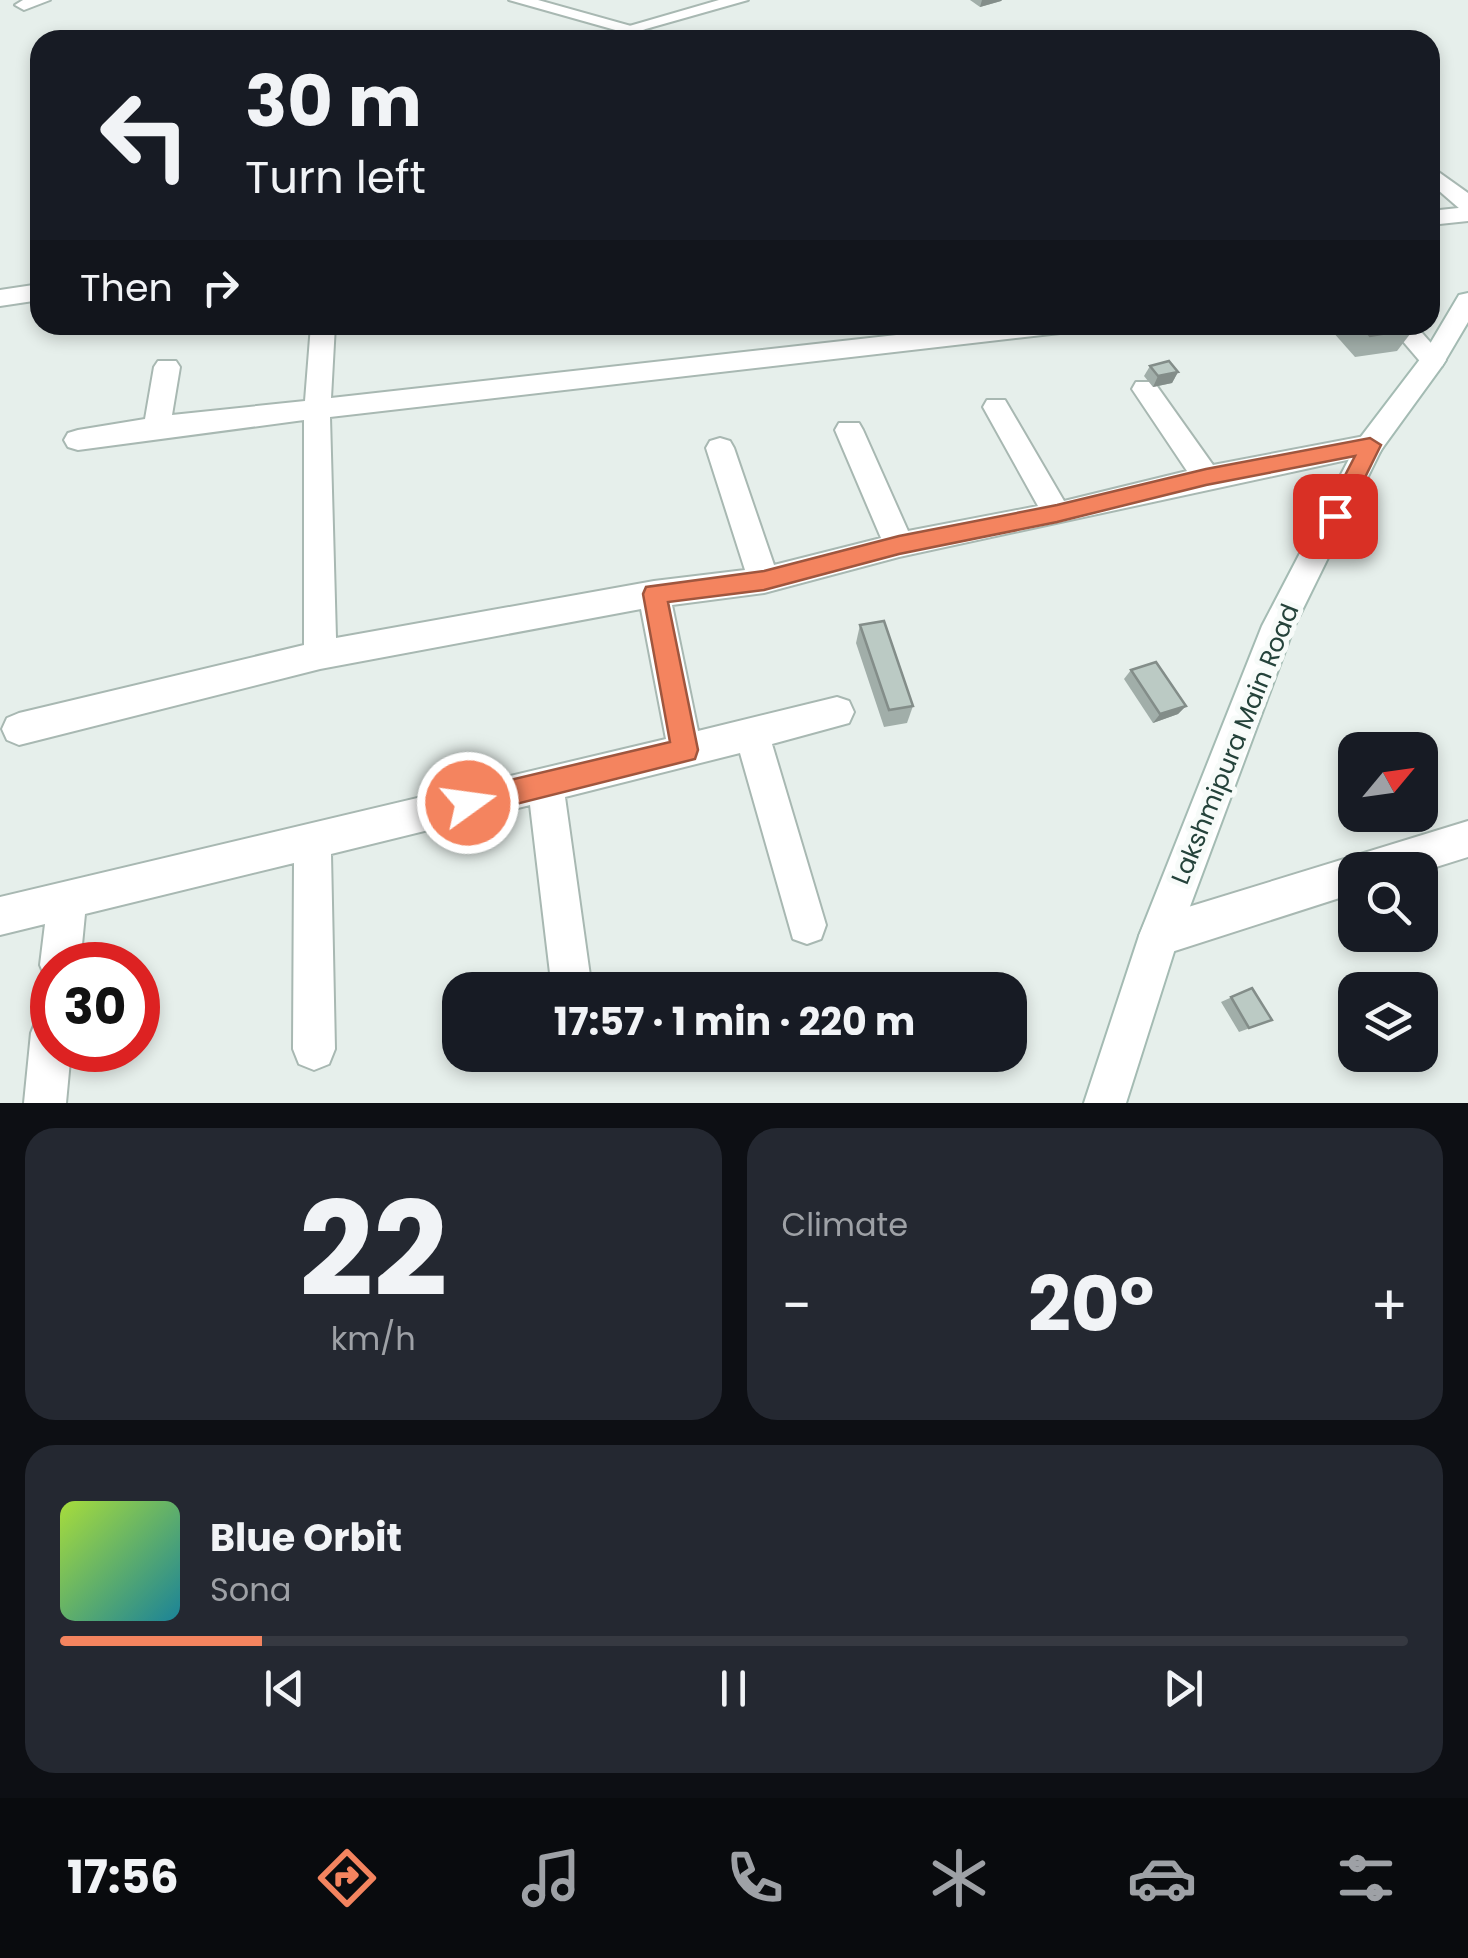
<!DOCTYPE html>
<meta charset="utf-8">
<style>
body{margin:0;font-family:Poppins,sans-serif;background:#242831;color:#f1f3f6;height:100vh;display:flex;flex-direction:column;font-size:38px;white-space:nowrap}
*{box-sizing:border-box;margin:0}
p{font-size:32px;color:#9ea1a6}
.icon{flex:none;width:55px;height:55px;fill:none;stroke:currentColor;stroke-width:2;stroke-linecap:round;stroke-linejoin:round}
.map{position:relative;height:1103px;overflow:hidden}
.panel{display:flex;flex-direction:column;gap:25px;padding:25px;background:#0d0f14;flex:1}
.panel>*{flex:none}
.guide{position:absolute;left:30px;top:30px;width:1410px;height:305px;border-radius:30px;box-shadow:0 5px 15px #0003;background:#171b24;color:#f1f3f6;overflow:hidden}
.needle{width:65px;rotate:61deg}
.buttons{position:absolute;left:1338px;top:732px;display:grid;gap:20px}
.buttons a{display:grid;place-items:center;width:100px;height:100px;border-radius:20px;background:#171b24;box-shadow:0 5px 15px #0003;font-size:50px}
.speed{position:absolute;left:30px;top:942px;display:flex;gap:20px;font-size:50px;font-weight:700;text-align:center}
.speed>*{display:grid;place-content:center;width:130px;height:130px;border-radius:50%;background:#171b24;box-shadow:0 5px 15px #0003;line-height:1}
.speed .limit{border:15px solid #d22;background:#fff;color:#111}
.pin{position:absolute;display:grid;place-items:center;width:85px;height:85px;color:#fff;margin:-42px;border-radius:20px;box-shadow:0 5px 15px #0006}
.me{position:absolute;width:110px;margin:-55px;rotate:76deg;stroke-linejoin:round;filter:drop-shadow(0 0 8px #0008)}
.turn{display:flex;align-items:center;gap:35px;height:210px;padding:0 50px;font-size:45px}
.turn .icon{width:130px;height:130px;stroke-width:2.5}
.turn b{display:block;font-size:70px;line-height:85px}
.then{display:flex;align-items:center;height:95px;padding:0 50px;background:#0003;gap:20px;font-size:38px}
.big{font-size:75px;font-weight:700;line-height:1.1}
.panel .widget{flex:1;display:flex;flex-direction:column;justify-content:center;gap:15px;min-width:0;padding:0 35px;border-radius:30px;background:#242831}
.panel .dial{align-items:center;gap:0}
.dial b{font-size:130px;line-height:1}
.song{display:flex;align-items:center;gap:30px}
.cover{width:120px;height:120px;border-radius:15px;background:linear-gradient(135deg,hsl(80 70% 55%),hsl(190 70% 35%))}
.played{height:10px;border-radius:5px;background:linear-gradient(90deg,#f4845f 15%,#363941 15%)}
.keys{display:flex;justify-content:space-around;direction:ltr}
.heat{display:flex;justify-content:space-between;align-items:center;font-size:55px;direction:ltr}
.panel .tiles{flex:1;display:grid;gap:25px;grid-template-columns:1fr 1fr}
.widget:last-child{grid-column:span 2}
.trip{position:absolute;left:442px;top:972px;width:585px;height:100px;border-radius:30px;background:#171b24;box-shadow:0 5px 15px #0003;font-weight:700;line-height:100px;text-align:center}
.dock{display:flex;height:160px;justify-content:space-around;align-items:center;background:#090b0e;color:#9ea1a6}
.dock .icon{width:70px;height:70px}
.dock .current{color:#f4845f}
.dock b{font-size:45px;color:#f1f3f6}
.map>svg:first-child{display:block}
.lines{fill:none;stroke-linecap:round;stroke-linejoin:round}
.minor-casing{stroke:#a8b8b2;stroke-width:4}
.tertiary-casing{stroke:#a8b8b2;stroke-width:4}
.secondary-casing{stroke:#a4bbb3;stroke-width:4}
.minor{fill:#fff;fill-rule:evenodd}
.tertiary{fill:#fff;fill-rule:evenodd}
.secondary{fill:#fff;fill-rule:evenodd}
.wall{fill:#a1aea9}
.shaded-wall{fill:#838d89}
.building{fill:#bbcac4;stroke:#838d89;stroke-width:2.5}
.route{fill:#f4845f;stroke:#9f563e;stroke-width:2.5}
.labels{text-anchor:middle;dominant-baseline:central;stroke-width:10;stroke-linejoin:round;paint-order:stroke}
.street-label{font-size:25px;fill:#24423a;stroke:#f7fbf9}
</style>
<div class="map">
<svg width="1468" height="1103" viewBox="0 0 1468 1103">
<rect width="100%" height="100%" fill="#e6efeb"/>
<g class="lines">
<defs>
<g id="minor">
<polygon points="50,0 24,10 15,5 23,0"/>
<polygon points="719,0 748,0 628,34 619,29"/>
<polygon points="1430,166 1468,193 1468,211 1460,209 1430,183"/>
<polygon points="40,284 40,300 0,306 0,290"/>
<polygon points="311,325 335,325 331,398 986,325 1072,325 1060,333 330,417 336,638 654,581 745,570 706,448 710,441 720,438 730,441 734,448 774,565 881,538 835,430 839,423 859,423 863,430 908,531 1038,506 983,407 987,400 1005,400 1064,501 1187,471 1132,389 1136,382 1154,382 1213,465 1370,435 1380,438 1384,445 1380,452 1370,455 899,557 764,593 672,605 698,731 837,697 849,701 854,712 849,723 772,744 826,925 821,939 807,944 793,939 740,753 565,797 592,990 552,990 530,805 331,854 335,1049 329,1064 314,1070 299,1064 293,1049 294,863 85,914 80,965 52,965 52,982 46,979 40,965 45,924 0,935 0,897 666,739 641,609 320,669 19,745 7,740 2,729 7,718 19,713 304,645 304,420 78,450 68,447 64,440 68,433 78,430 145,419 154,367 158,361 176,361 180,367 172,415 305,401"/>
<polygon points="1389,325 1415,325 1446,360 1442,366 1424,366"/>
<polygon points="1468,821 1468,857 1420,872 1355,870 1355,893 1159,956 1145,950 1139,936 1145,922 1159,916"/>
<polygon points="52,1012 52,1050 71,1050 66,1103 24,1103 31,1033 37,1018"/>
</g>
<g id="tertiary">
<polygon points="509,0 538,0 681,40 651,40"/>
<polygon points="1468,207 1468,221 1430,225 1430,211"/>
</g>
<polygon id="secondary" points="1468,293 1468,322 1442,366 1381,450 1294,627 1179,936 1126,1103 1084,1103 1139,936 1262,626 1360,438 1424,354 1459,295"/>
</defs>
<use href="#minor" class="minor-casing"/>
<use href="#tertiary" class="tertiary-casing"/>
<use href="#secondary" class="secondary-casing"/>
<use href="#minor" class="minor"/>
<use href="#tertiary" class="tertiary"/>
<use href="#secondary" class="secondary"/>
</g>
<g class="wall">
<polygon points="970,0 1002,0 1001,1 980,7"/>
<polygon points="1337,325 1417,325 1397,351 1355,357 1332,331"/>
<polygon points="1150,366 1178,372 1172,383 1153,387 1144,376"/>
<polygon points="860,625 913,706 907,723 884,727 856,643"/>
<polygon points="1131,670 1186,706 1178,714 1153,723 1124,679"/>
<polygon points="1252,988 1272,1020 1239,1032 1221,1002"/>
</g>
<g class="shaded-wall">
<polygon points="982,0 1002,0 1001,1 980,7"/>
<polygon points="1178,372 1172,383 1153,387 1158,376"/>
<polygon points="1186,706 1178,714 1153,723 1160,714"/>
</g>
<g class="building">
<polygon points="1361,325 1409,325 1413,329 1370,336"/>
<polygon points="1169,361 1178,372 1158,376 1150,366"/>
<polygon points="884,621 913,706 889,710 860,625"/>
<polygon points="1156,662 1186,706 1160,714 1131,670"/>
<polygon points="1252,988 1272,1020 1249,1028 1231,997"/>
</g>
<polygon class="route" points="1370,438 1381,445 1343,522 1335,524 1324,516 1355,456 1206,485 1057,522 899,554 764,590 668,602 698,750 695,759 468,816 458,812 454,803 458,793 468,790 670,742 643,594 646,587 764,571 899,536 1057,505 1206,469"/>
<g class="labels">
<g class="street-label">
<text transform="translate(1235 744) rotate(-68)">Lakshmipura Main Road</text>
</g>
</g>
</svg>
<div class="buttons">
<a><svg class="needle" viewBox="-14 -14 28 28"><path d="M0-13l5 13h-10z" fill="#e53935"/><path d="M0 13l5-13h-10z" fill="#9ea1a6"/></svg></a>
<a><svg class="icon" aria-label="search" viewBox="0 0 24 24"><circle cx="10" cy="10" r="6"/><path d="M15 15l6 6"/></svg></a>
<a><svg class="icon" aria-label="layers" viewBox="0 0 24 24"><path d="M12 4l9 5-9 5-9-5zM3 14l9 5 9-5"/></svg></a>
</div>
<div class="speed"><div class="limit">30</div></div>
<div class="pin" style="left:1335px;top:516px;background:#d93025"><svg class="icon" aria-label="arrive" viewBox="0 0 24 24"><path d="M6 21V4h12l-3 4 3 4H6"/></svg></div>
<svg class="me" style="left:468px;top:803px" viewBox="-20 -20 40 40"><circle r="17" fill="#f4845f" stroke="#fff" stroke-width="3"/><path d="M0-11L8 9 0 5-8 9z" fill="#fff"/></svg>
<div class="trip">17:57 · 1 min · 220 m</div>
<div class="guide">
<div class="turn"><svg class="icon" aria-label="left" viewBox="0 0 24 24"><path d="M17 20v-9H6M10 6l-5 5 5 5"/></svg><div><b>30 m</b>Turn left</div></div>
<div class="then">Then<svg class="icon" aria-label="right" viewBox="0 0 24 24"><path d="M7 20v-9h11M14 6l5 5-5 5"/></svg></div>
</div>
</div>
<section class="panel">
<div class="tiles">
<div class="widget dial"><b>22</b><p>km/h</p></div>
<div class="widget"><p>Climate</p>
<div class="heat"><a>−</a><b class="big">20°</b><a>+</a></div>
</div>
<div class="widget">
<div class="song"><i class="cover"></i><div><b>Blue Orbit</b><p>Sona</p></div></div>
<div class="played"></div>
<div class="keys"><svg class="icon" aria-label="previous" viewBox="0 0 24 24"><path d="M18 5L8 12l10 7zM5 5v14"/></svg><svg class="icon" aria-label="pause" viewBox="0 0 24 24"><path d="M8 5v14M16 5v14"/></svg><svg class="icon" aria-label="next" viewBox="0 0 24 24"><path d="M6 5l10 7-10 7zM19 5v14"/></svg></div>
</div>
</div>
</section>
<nav class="dock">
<b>17:56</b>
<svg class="icon current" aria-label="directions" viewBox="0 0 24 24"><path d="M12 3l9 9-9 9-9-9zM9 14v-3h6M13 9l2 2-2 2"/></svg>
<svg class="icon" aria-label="music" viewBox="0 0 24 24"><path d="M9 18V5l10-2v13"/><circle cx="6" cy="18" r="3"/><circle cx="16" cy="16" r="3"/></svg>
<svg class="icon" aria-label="phone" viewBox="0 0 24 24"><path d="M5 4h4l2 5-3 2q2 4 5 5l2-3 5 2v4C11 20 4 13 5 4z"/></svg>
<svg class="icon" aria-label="climate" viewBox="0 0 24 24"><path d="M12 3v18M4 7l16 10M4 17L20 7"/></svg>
<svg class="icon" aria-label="car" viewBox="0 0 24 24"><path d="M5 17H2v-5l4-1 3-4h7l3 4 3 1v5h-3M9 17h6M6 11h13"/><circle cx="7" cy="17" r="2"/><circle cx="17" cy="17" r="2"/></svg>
<svg class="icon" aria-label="filters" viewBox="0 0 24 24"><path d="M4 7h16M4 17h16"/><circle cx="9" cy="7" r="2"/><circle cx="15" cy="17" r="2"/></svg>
</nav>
